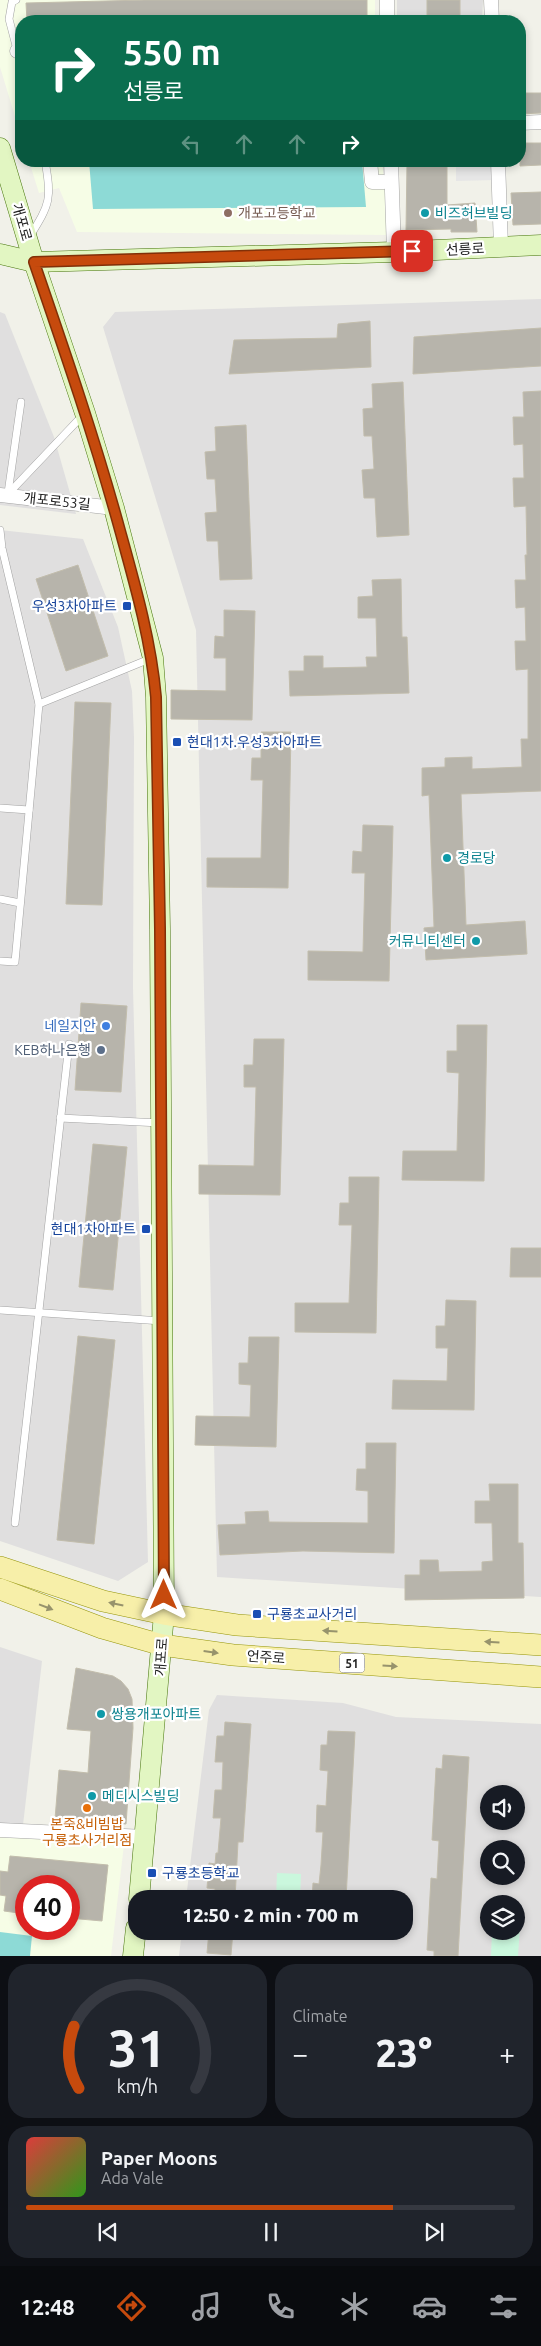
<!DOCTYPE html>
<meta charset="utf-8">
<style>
body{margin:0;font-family:Ubuntu,"Noto Sans KR",sans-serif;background:#20242c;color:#f1f3f6;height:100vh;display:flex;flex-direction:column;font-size:19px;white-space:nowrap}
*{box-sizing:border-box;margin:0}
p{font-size:16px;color:#9ea1a6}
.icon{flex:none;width:28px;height:28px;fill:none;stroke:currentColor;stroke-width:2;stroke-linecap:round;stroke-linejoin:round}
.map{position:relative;height:1956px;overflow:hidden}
.drawer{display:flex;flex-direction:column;gap:8px;padding:8px;background:#0d0f14;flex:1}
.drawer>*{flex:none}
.banner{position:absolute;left:15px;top:15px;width:511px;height:152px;border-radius:20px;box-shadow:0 2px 8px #0003;background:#0b6e4f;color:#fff;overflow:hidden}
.buttons{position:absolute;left:480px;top:1785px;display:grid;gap:10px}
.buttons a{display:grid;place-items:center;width:45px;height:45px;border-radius:50%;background:#171b24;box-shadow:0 2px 8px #0003;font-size:25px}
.speed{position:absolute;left:15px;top:1875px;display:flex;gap:10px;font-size:25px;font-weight:700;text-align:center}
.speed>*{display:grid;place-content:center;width:65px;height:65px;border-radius:50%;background:#171b24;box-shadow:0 2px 8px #0003;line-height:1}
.speed .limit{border:8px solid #d22;background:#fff;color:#111}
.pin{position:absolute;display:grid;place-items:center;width:42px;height:42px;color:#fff;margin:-21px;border-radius:10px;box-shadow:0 2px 8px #0006}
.me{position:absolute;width:55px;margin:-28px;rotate:0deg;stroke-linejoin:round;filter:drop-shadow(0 0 4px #0008)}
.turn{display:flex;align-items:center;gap:18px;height:105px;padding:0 25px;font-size:22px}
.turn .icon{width:65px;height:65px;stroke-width:2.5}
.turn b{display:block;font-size:35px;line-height:42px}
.lanes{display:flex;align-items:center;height:48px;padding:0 25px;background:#0003;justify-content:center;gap:25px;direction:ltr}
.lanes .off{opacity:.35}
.big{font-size:38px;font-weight:800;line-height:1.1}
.drawer .card{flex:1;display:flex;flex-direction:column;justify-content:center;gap:8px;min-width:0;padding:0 18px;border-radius:20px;background:#20242c}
.drawer .dial{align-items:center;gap:0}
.dial svg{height:130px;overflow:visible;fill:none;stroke:#363941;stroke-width:7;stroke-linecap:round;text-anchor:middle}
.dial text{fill:#f1f3f6;stroke:none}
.song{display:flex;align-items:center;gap:15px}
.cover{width:60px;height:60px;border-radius:8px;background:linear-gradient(135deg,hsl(0 70% 55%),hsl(110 70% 35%))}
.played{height:5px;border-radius:2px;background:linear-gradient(90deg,#c64a0d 75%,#363941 75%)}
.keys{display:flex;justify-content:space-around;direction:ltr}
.heat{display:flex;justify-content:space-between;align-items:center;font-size:28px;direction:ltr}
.drawer .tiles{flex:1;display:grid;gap:8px;grid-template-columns:1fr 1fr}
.card:last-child{grid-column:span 2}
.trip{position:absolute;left:128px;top:1890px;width:285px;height:50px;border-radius:20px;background:#171b24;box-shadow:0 2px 8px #0003;font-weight:800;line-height:50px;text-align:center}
.tab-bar{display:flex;height:80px;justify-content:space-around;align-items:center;background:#090b0e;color:#9ea1a6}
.tab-bar .icon{width:35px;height:35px}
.tab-bar .on{color:#c64a0d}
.tab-bar b{font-size:22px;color:#f1f3f6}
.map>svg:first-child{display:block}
.residential{fill:#e0dfdf;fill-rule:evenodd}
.education{fill:#f6fde6;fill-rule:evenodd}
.park{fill:#caf7dd}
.pitch{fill:#8ddad6}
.parking{fill:#e6e6e6}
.building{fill:#b7b4ab;stroke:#c2bdac}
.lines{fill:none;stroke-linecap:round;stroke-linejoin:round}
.lane-casing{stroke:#a3a3a3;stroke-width:8}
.street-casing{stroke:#a3a3a3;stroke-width:15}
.secondary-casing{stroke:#47750c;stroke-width:21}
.primary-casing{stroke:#95950a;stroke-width:22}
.lane{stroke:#fff;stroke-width:7}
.street{stroke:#fff;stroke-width:14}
.secondary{stroke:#e2f6c2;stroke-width:20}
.primary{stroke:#f7efa9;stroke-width:21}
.oneway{fill:#97936c}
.route-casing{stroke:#813008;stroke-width:12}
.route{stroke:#c64a0d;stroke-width:9}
.education-dot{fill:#8d6e63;stroke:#fff;stroke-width:2}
.culture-dot{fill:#0f9aa8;stroke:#fff;stroke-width:2}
.transit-dot{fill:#1a4fb4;stroke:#fff;stroke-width:2}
.shop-dot{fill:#3f7fe0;stroke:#fff;stroke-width:2}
.service-dot{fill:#5c6f8a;stroke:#fff;stroke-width:2}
.food-dot{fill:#e8710a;stroke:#fff;stroke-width:2}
.labels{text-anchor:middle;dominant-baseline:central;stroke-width:4.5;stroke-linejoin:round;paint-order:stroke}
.shield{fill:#fff;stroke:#646464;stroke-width:1}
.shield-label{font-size:12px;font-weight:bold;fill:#222}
.education-label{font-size:14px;fill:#785e54;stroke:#fff;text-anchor:start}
.culture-label{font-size:14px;fill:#0d838f;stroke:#fff;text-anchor:start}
.street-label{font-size:14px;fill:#222;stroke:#fff}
.transit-label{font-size:14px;fill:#164399;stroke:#fff;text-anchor:start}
.shop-label{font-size:14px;fill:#366cbe;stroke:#fff;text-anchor:end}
.service-label{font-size:14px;fill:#4e5e75;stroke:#fff;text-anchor:end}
.food-label{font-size:14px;fill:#c56008;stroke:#fff}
</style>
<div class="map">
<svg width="541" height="1956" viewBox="0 0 541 1956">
<rect width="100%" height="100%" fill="#f1f1e9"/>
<g class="residential">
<polygon points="397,0 483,0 482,21 397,21"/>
<polygon points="541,299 541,1597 217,1577 196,630 103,327 115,312"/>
<polygon points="0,312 5,314 54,437 76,514 0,505"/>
<polygon points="0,530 83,539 118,627 132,691 134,737 133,988 148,1562 118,1581 0,1541"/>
<polygon points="0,1647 42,1661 23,1825 0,1823"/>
<path d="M217,1695L343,1703L396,1717L541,1724V1956H179L182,1931H404V1899H186L209,1710ZM489,1794H516V1821H489ZM489,1849H516V1876H489ZM489,1904H516V1931H489Z"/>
</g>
<g class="education">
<polygon points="0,0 375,0 375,21 21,21 21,136 0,67"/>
<polygon points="29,161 382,161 389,235 77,232 59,188 39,193"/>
<path d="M0,1830L125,1836L111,1956H0ZM26,1886H69V1929H26Z"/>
</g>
<g class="park">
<polygon points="277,1873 301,1874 300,1899 276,1899"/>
<polygon points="516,1912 521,1912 518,1956 491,1956 492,1931 516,1931"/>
</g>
<g class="pitch">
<polygon points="89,161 362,161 366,207 93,209"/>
<polygon points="0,1932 32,1936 30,1956 0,1956"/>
</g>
<polygon class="parking" points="456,161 495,161 496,180 456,181"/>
<g class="building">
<polygon points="145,0 367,0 367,19 329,21 27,21 26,3"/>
<rect x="427" y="0" width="33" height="21"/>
<polygon points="520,93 541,93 541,113 520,114"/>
<polygon points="520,143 541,143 541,165 520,166"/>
<polygon points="447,162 447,205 475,203 477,232 451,232 451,229 406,230 407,163"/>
<polygon points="541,192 541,224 513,225 511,193"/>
<polygon points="370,321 371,367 229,374 234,340 337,338 338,324"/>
<polygon points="541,328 541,366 413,374 414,337"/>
<polygon points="403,382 409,535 377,537 375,498 364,498 362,470 374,469 372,436 364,436 363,409 373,408 372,384"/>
<polygon points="541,391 541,791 461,794 466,925 525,921 527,954 426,960 424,928 434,927 429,795 422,796 422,768 445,767 445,758 472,757 472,769 522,767 521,739 528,739 528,669 516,670 515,641 526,641 525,607 516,608 515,580 526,580 525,555 527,555 526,506 514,507 513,478 524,478 523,444 514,445 513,417 524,417 523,392"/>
<polygon points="246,425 252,579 220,580 218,541 207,541 205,513 217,512 215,479 207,479 205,452 216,451 215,427"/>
<polygon points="78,565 108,656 66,671 36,579"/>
<polygon points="401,579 402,637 407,637 409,693 290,696 289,671 304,671 304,656 323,656 323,668 367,667 366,657 377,657 376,618 358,618 358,597 373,596 372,580"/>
<polygon points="224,610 255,611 252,720 171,719 171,690 226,691 226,658 214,658 215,636 224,637"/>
<polygon points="75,702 111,703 102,905 66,904"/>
<polygon points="261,732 291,732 288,888 207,887 207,858 261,858 263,780 251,780 252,758 261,758"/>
<polygon points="363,825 393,826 389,981 308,980 308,951 363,952 365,873 352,873 353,851 362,852"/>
<polygon points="81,1003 127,1006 121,1092 75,1090"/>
<polygon points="457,1025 487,1025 484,1181 402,1180 403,1151 457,1151 459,1073 447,1072 447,1051 457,1051"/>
<polygon points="254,1039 284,1039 280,1195 199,1194 199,1165 254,1166 256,1087 244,1087 244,1065 253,1065"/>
<polygon points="93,1144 127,1147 113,1290 79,1287"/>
<polygon points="349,1177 379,1177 376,1333 295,1332 295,1303 349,1303 352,1225 339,1225 340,1203 349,1203"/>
<polygon points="511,1248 541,1248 541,1277 510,1277"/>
<polygon points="446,1300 476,1301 474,1410 392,1409 393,1380 447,1381 448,1348 436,1348 436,1326 445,1326"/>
<polygon points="78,1336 115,1340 94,1544 57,1540"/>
<polygon points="249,1337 279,1337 276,1447 195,1445 196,1416 250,1417 251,1385 239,1384 239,1363 248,1363"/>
<polygon points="366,1443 396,1443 394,1553 303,1551 220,1555 218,1525 246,1524 245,1512 268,1511 269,1522 368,1523 368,1491 356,1490 357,1469 366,1469"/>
<polygon points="489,1484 518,1484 518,1543 523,1543 524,1598 405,1600 405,1575 420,1575 420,1560 438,1560 439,1572 482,1571 482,1562 493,1561 492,1523 475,1523 475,1501 490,1501"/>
<polygon points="76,1668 113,1676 121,1681 128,1689 132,1699 133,1728 126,1824 55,1819 59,1770 88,1773 91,1731 67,1729"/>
<polygon points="225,1722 251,1724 243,1842 238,1842 235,1899 215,1899 215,1889 207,1888 209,1863 215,1864 216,1853 218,1853 221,1818 213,1818 215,1790 222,1790 223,1762 215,1762 217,1736 224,1736"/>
<polygon points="328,1731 355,1732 346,1899 312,1899 313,1883 319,1884 321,1865 323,1832 316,1832 317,1805 326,1806 328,1771 320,1770 321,1745 327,1745"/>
<polygon points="443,1755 469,1757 458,1956 434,1956 434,1951 427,1950 431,1878 437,1879 439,1841 432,1840 436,1768 442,1769"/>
<polygon points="10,1856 108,1865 102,1921 69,1918 69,1886 26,1886 26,1914 4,1911 6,1896 0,1895 0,1871 8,1872"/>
<polygon points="209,1931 233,1931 231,1955 207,1953"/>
</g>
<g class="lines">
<defs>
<g id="lane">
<polyline points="16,0 12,2 9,19 21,65"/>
<path d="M30,236C50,204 52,199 45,161"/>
<polyline points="5,493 8,494 83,415"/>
<polyline points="8,493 21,402"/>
<polyline points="0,530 2,548 39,704 15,962 0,961"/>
<polyline points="39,704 152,658"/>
<polyline points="0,808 29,810"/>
<polyline points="0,899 20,903"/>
<polyline points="60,1118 160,1123"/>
<polyline points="0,1310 162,1321"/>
<polyline points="15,1523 69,1044"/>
</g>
<g id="street">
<polyline points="387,0 387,21"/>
<polyline points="491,0 492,21"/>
<polyline points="17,51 21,51"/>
<polyline points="520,123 541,122"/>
<polyline points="370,161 372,182 384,182"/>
<polyline points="391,161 394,252"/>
<polyline points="498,161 501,247"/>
<polyline points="0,495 114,508"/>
<polyline points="0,1830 145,1837"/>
</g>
<g id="secondary">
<polyline points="0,148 34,262 85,413 114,508 153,658 156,697 160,929 164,1614 139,1899"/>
<polyline points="0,254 34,262 394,252 541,245"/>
<polyline points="133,1956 136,1928"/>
</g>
<g id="primary">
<polyline points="0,1567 103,1601 164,1614 237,1625 541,1645"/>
<polyline points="0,1589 102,1628 162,1645 233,1655 541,1677"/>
</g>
</defs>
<use href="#lane" class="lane-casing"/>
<use href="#street" class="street-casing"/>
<use href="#secondary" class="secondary-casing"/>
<use href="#primary" class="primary-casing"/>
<use href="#lane" class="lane"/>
<use href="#street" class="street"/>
<use href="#secondary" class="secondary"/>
<use href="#primary" class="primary"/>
</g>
<defs><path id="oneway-solid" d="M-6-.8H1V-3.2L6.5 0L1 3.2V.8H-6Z" transform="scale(1.25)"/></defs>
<g class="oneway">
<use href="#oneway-solid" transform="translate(116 1604) rotate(-168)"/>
<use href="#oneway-solid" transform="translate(46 1607) rotate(21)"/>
<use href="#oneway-solid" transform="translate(330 1631) rotate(-176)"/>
<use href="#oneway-solid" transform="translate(492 1642) rotate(-176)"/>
<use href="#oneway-solid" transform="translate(211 1652) rotate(8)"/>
<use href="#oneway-solid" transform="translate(390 1666) rotate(4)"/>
</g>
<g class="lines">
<defs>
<path id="route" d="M164,1595L160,929L156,697C151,641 136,588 121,534C96,442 65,352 34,262L412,251"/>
</defs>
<use href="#route" class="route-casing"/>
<use href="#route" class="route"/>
</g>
<circle class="education-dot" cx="228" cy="213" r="5"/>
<g class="culture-dot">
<circle cx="425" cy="213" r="5"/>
<circle cx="447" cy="858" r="5"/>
<circle cx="476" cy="941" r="5"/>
<circle cx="101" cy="1714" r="5"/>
<circle cx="92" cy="1796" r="5"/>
</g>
<g class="transit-dot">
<rect x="122" y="601" width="10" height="10" rx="2.5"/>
<rect x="172" y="737" width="10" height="10" rx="2.5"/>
<rect x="141" y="1224" width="10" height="10" rx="2.5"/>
<rect x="252" y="1609" width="10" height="10" rx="2.5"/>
<rect x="147" y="1868" width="10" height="10" rx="2.5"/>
</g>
<circle class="shop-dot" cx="106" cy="1026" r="5"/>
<circle class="service-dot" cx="101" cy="1050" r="5"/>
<circle class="food-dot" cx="87" cy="1808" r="5"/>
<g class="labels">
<rect class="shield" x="339.5" y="1653.5" width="25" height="19" rx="4"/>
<g class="shield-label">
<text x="352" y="1663">51</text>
</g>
<g class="education-label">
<text x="238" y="213">개포고등학교</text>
</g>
<g class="culture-label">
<text x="435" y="213">비즈허브빌딩</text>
<text x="457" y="858">경로당</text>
<text x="466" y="941" text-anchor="end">커뮤니티센터</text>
<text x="111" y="1714">쌍용개포아파트</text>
<text x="102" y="1796">메디시스빌딩</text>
</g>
<g class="street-label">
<text transform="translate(22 222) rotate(74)">개포로</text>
<text transform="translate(465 249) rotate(-3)">선릉로</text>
<text transform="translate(57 501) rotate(6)">개포로53길</text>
<text transform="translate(161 1657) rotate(-86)">개포로</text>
<text transform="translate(266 1657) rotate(4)">언주로</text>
</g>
<g class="transit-label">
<text x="117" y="606" text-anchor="end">우성3차아파트</text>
<text x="187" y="742">현대1차.우성3차아파트</text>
<text x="136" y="1229" text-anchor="end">현대1차아파트</text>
<text x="267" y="1614">구룡초교사거리</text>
<text x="162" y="1873">구룡초등학교</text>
</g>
<g class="shop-label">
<text x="96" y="1026">네일지안</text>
</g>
<g class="service-label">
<text x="91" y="1050">KEB하나은행</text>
</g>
<g class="food-label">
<text x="87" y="1824">본죽&amp;비빔밥<tspan x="87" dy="16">구룡초사거리점</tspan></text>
</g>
</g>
</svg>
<div class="buttons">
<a><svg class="icon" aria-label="sound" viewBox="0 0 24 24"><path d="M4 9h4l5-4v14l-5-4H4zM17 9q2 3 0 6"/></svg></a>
<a><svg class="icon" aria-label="search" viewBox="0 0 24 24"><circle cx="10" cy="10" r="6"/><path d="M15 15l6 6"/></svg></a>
<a><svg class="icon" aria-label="layers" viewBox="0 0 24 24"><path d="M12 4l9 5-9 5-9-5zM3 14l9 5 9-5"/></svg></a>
</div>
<div class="speed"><div class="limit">40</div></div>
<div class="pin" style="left:412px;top:251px;background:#d93025"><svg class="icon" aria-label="arrive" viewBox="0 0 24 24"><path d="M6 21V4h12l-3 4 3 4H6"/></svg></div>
<svg class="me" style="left:164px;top:1595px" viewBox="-20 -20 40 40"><path d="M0-17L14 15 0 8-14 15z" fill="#c64a0d" stroke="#fff" stroke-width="4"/></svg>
<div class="trip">12:50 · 2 min · 700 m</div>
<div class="banner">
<div class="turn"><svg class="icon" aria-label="right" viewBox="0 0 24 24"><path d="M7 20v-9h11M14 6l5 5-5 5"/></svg><div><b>550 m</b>선릉로</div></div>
<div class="lanes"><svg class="icon off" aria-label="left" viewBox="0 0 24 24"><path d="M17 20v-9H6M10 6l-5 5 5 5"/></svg><svg class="icon off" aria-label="ahead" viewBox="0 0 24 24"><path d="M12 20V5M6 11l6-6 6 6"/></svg><svg class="icon off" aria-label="ahead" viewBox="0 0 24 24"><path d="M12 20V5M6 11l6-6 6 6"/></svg><svg class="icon" aria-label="right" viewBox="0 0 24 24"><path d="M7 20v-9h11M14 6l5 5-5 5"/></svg></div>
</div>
</div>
<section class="drawer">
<div class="tiles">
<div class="card dial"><svg viewBox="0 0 100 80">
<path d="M14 69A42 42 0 1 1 86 69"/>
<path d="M14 69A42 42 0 0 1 11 31" stroke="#c64a0d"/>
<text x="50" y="56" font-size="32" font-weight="700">31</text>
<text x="50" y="72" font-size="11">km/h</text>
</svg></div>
<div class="card"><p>Climate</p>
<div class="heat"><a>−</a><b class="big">23°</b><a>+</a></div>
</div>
<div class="card">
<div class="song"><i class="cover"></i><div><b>Paper Moons</b><p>Ada Vale</p></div></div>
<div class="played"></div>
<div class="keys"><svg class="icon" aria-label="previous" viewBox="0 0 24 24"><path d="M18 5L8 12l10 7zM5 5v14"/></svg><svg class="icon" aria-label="pause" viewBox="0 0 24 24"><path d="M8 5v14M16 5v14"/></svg><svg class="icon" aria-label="next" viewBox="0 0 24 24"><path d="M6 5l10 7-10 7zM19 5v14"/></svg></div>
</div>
</div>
</section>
<nav class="tab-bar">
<b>12:48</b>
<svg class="icon on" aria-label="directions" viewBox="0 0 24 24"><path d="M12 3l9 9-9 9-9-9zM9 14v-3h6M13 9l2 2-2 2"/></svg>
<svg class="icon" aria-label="music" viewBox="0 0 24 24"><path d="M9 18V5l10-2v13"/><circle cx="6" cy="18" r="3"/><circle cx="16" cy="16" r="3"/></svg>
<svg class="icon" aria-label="phone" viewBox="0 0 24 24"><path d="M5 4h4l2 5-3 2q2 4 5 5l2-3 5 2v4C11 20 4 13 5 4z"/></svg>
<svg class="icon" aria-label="climate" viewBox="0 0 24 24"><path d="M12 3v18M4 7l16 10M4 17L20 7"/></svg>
<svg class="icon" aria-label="car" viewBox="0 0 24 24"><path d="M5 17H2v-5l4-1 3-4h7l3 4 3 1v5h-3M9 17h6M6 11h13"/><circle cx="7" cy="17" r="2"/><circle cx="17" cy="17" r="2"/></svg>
<svg class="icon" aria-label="filters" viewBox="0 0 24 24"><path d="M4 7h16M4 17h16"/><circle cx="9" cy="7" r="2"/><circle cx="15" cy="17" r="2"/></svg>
</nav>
